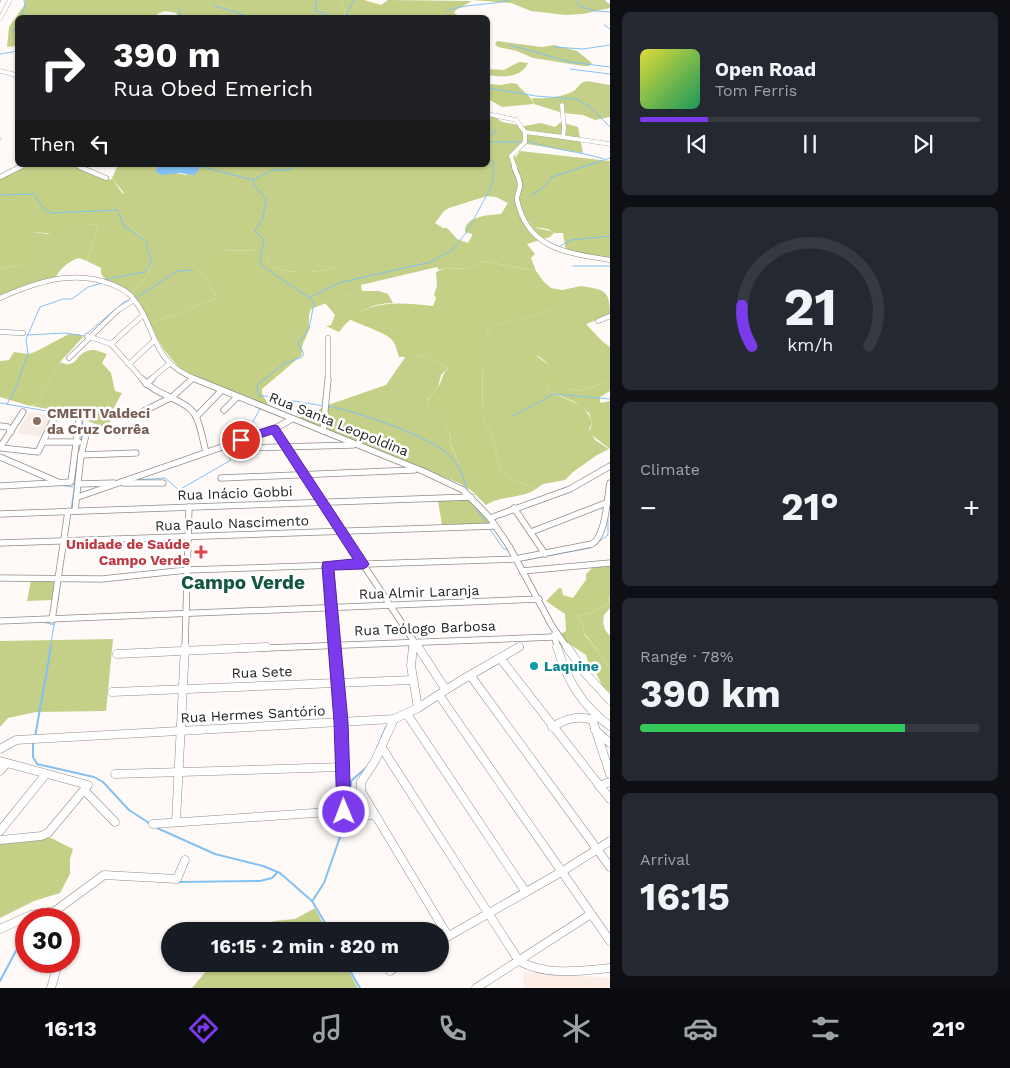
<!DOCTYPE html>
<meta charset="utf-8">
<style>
body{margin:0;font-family:"Work Sans",sans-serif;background:#242831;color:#f1f3f6;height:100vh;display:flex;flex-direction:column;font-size:19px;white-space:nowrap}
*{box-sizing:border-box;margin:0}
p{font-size:16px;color:#9ea1a6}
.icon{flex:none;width:28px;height:28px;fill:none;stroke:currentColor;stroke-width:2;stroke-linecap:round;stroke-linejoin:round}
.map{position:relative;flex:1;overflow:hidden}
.drawer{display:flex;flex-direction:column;gap:12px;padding:12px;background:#0d0f14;width:400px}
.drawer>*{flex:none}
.guide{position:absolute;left:15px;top:15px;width:475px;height:152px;border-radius:8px;box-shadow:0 1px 4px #0004;background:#202124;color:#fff;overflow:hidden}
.speed{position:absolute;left:15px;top:908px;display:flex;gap:10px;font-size:25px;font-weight:700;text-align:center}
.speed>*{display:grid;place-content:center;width:65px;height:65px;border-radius:50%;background:#171b24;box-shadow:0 1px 4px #0004;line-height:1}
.speed .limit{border:8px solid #d22;background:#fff;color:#111}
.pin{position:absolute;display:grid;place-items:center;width:42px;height:42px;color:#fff;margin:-21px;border:2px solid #fff;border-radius:50%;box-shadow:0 1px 5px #0007}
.me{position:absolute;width:55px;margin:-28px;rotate:359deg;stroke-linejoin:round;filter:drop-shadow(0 0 4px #0008)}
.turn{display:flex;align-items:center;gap:18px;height:105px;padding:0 15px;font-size:22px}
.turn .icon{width:65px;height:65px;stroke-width:2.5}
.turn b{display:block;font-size:35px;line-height:42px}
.then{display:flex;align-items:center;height:48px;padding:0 15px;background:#0003;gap:10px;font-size:19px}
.big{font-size:38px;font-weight:700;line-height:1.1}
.drawer .widget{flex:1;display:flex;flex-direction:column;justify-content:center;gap:8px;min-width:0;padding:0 18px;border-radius:8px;background:#242831}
.drawer .dial{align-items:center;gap:0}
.dial svg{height:130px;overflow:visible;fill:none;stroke:#363941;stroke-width:7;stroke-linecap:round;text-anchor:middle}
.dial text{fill:#f1f3f6;stroke:none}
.song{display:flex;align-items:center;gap:15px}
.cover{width:60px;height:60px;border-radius:8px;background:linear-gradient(135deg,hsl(60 70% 55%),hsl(150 70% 35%))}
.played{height:5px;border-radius:2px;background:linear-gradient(90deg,#7c3aed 20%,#363941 20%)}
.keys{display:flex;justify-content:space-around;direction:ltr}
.heat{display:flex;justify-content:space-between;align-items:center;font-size:28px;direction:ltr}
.charge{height:8px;border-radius:4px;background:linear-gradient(90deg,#34c759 78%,#363941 0)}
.trip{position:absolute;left:161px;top:922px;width:288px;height:50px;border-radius:25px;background:#171b24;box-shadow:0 1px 4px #0004;font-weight:700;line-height:50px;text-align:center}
.tabs{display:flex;height:80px;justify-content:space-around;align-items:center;background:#090b0e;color:#9ea1a6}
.tabs .icon{width:35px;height:35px}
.tabs .selected{color:#7c3aed}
.tabs b{font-size:22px;color:#f1f3f6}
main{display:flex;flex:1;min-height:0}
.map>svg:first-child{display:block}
.industrial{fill:#fceee7}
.built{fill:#f8ece6}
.green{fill:#c4d088;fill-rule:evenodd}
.forest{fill:#c4d086}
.water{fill:#83c1f5}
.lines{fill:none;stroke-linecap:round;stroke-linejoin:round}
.stream-far1{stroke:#83c1f5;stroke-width:1}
.stream{stroke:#83c1f5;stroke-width:2}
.minor-far3-casing{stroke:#908c8a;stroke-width:4.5}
.minor-far2-casing{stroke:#908c8a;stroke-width:5.5}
.minor-far1-casing{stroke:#908c8a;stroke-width:7}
.minor-casing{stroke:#908c8a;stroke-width:9}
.minor-far3{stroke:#fff;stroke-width:4}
.minor-far2{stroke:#fff;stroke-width:4.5}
.minor-far1{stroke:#fff;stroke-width:5.5}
.minor{stroke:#fff;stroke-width:8}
.route{fill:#7c3aed;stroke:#51269a}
.education-dot{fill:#8d6e63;stroke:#fff;stroke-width:2}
.health-dot{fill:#e0444e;stroke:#fff;stroke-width:2}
.culture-dot{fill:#0f9aa8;stroke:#fff;stroke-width:2}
.labels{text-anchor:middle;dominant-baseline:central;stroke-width:5;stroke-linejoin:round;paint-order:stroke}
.education-label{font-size:14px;font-weight:bold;fill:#785e54;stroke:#fff;text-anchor:start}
.street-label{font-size:14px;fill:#232221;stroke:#fff}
.health-label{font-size:14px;font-weight:bold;fill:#be3a42;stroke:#fff;text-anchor:end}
.culture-label{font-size:14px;font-weight:bold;fill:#0d838f;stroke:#fff;text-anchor:start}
.district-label{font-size:19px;font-weight:bold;fill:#13583e;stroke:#fff}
</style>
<main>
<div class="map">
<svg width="610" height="988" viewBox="0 0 610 988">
<rect width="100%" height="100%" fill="#fffaf8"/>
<polygon class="industrial" points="523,972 610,978 610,988 524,988"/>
<polygon class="built" points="29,412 53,416 44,438 17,433"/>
<g class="green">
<path d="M157,0H341L345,11L344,17H236L229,8C205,2 184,3 159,3Z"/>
<polygon points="471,0 608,0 610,1 610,8 583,14 565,15 531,11 511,3"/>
<polygon points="497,41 542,47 554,45 577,51 592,63 589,66 583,66 533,58 517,51 498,47 495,44"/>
<path d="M519,62L528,63C521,79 501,77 488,75V69L504,70Z"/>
<path d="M587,81L610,85V117L595,120L583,115L563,113L534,104L532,98C542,99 566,97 575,90C580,85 579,83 587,81Z"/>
<path d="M491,114L502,122L524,126L541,123L555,127L561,122L578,127L583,153L527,144L515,155L522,186L517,199C521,209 525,221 535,227C541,230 548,229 554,233L550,237L527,244L535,254L531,258L536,271L483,261L468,269L446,268L439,270L437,267L361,285L362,291H379L388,294L393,303C370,303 353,314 339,332L326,326L331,325L335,315L325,303L354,292L340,265C326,273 290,275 275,267C269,264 267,258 266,251L222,250L196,269L202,274L217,298L149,324L128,296L148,275L150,250L141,237L108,205L124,193L112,178L118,165H157L156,169L186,175L198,166L194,165H488V116ZM487,196L496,197L508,203L501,214C489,215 464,216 465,232L472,234V236L468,243L457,239L447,228H443L435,223L444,211L449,208Z"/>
<path d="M92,224L98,226C96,237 90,251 87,261L79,258C67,262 61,268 55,278L0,297V268L22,265L37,251L30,235L34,232L47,234Z"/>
<path d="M581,286C604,290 610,289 610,315L586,324L602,341L610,347V381L579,391L568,389C554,374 543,347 517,354C525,360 535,366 541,375C545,380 544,387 550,391C567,402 585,400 592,423L589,429L595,440L609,449L597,455L573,472L565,480L543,484L536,489L512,479L501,471L492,437L483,417L482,359L489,356L491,341L487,332L494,326L570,305L551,288L562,290Z"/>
<path d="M95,350L107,354L102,363L111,373L115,391L122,393L110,415V432L108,429L68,413L32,406L36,404L60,362C75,369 76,357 83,353C87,350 91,350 95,350Z"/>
<path d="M425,355L448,368L441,375L438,387L427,400C435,411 454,429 450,444L459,464V483L272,410L270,406L295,417L314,416L322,407L386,385L406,356L413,357Z"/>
<polygon points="472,499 492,524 442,525 438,501"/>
<polygon points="608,565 610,566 610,599 593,577 586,579 586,574 592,568"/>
<polygon points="31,580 54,581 52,600 27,601"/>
<polygon points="610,603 610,608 604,615 603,622 605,630 610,636 610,670 600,654 584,633 583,626 577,616 591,613"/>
<polygon points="113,639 106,711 36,712 8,718 0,727 0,641"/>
<polygon points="315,908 327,931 251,931 274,921 295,919"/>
<polygon points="212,964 345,964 358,988 192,988"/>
</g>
<g class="forest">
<polygon points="25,0 157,0 159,3 201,2 229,8 236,17 179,17 176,13 165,11 157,14 159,18 18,18 17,46 7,47 9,27 25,4"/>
<polygon points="341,0 364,0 381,5 388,0 472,1 456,10 454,13 460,17 344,18 345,11"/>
<path d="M511,83L517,84C522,91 531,96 534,104L502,107L488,99V84L501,85Z"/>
<polygon points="520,151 610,161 610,259 566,252 563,233 554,233 548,229 534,227 525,218 517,199 522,186 514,160"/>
<path d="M28,165H68L82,168L111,180L112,178L123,194L109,205L141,237L150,250L148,275L128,296C119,287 108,284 101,274V268L87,261C90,252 96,236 98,226L92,224L55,234L34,232L31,235L37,251L35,261L22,265L0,268V178Z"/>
<path d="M210,250L266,251C267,258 269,264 275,267C290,275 326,273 340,265L346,267L354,292L311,309L309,315V330L302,346V355L262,389V394L272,410L220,390L181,370L164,350L149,324L217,298L202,274L196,269L194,251Z"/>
<path d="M483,261L536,271L544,282L571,305L494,326L487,332L494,347L489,356L482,360L483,417L492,437L501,471L512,479L536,489C521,499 501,495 486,505L472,491L459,483V464L450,443C454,430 437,413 427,404C428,396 434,393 438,387C443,380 441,376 448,368L425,355L413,357H399C397,352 396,345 393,341C388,333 360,325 349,319C375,299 402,303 433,306L436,298L434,295L437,286L436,272L446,268L468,269Z"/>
<polygon points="69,334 79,334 83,337 60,362 36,404 30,406 0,397 0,361 9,360 14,352 28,354 35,352"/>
<polygon points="520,349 534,354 554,369 568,389 579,391 610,381 610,391 600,397 600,402 601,403 610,401 610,449 589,433 592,423 589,413 575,402 551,392 546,387 541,375 517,354"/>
<path d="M588,577H593C599,584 610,595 610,603L591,613L577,616L583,626L584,634L600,654L610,670V692L605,691L597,675L589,666L586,655L562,639L560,634L566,631L565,614L546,601L559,588L562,589L563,595L573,598Z"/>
<polygon points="41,838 51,838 73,849 70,859 70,874 60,893 34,901 0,918 0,844"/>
</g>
<polygon class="water" points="157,165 194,165 200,167 195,175 179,173 162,175 156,172"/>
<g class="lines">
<g class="stream-far1">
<polyline points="317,0 315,10 335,18"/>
<polyline points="577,0 579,6 595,11 610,12"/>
<polyline points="0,2 1,0"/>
<polyline points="213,5 253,18"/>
<polyline points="179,7 181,18"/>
<path d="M446,11C467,3 488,6 509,0"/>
<polyline points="20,18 25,7 24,0"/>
<polyline points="344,18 354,0"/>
<polyline points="18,21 14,30 18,40"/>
<polyline points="604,25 610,29"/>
<polyline points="510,45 570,62 610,67"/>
<polyline points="554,47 583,49 610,45"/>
<polyline points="0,54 18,51"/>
<polyline points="570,69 610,74"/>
<polyline points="488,88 536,96 576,99 589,106 610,127"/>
<polyline points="488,136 496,132 496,129"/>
<polyline points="0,138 0,140"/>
<path d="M528,141C552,150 579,151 604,159"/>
<polyline points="488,142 522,142"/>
<polyline points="199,166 253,180 273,170 288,170 300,165"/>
<polyline points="253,180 254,185 266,199 263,218 255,231 264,240 260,260 262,266 310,298 314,303 309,329 298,343 304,354 302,357 283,364 257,385 258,395 324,406"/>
<polyline points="0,195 34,194 44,209 52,213 117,210 124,226 146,241 151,262 145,272 112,278 106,281"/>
<polyline points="531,195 543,188 552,177 610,158"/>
<polyline points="560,246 571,240 610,236"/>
<polyline points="573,266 610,266"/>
<polyline points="310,297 342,282 431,262 452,250 467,232 490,189 493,180 493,161"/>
<polyline points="136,298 177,271 192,270"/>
<polyline points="27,335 65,333 84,336 124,302 132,299"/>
<polyline points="0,403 53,412"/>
<polyline points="7,404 14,392 28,354 26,339 40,307 63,299 72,299 88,287 103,283"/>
<path d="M328,406C358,412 432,436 452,458C461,468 465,481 468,493"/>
<polyline points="57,412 83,419 81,441"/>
<polyline points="513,416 554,394 610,399"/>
<polyline points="221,445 223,433 250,427 260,409"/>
<polyline points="137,480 165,478 179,490 231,460 223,448"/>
<polyline points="58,485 73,487"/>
<polyline points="474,505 487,525"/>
<polyline points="71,510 77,469"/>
<polyline points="489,528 503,548 509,551"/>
<polyline points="68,532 70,514"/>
<polyline points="526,560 590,548 608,535 608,519"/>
<polyline points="58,601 60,583"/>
<polyline points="43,622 54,625"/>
<polyline points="50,649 55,620"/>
</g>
<g class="stream">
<polyline points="35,737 51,647"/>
<polyline points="33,743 33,757 37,764 94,777 103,782 129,810 149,823"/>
<polyline points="377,748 386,727"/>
<polyline points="349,808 351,781 367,767"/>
<polyline points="157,828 215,854 263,866 280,873 312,901 330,931"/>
<polyline points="178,882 260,881 272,878 277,873"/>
<polyline points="313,900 324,883 348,814"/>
<polyline points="47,919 53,915"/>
<polyline points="346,964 360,988"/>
<polyline points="0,981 17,949 26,937"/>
</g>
<defs>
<g id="minor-far3">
<polyline points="607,0 610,2"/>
<polyline points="0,19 10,0"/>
<polyline points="0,71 16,75 18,83"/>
<polyline points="488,114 516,120 525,132 525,142 511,156 515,168"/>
<polyline points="525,132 563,137 564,128 562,105"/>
<polyline points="562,137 610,144"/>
<polyline points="76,165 83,168"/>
<polyline points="18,168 24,165"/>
</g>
<g id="minor-far2">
<polyline points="80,167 106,178"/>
<path d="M514,167C516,172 520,180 520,185C520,191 516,195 517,200C528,250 568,253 610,260"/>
<polyline points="0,177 20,167"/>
<path d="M0,298C36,282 73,269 111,284C118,287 126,290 131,296C160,330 147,360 198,380"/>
<polyline points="598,321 610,316"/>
<polyline points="0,332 23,333"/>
<polyline points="87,336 111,344"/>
<polyline points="111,344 143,380"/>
<polyline points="111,344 142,316"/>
<polyline points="69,358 118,310 134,300"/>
<polyline points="129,364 155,340"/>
<polyline points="150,380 169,364"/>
<polyline points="191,380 193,378"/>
<polyline points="328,380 328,338"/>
</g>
<g id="minor-far1">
<path d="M142,379C155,394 174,396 189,408C200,416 202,439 206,452"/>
<polyline points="195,379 425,472 463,490 490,518 509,546 552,626 568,649"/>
<polyline points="146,384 152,379"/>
<polyline points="224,410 237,397"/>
<polyline points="23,412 1,446 2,448 38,452 56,414"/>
<polyline points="136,415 172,397 192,379"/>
<polyline points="196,417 221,391"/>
<polyline points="0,426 8,427 11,432"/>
<polyline points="274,429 419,649"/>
<polyline points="323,431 328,379"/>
<polyline points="44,442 79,442"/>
<polyline points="247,448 353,445"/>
<polyline points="81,455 136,453"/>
<polyline points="0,457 58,482"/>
<polyline points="221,478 414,470"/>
<polyline points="123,483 163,483"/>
<polyline points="79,484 114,483"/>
<polyline points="0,486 71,482 79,421"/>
<polyline points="78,497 274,429 292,419"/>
<polyline points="514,508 545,554"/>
<polyline points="75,511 81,455 87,431"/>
<polyline points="0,514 471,497"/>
<polyline points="490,518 570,489 610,466"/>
<polyline points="531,532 606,503"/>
<polyline points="0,543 495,526"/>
<polyline points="328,566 335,649"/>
<polyline points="522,571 610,563"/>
<path d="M0,578L102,579L187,570L515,559L592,544C606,536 607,498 610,483"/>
<polyline points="52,620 68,511"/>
<polyline points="0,621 539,599"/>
<polyline points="554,635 558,649"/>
<polyline points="185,649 189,507"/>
<polyline points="239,649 554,637"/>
<polyline points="412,649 415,643"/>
<polyline points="517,649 520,647"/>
</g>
<g id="minor">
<polyline points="335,647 341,722 344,811"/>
<polyline points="413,647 411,666 418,708"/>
<polyline points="418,647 446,690"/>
<path d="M557,647C567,680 582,706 610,726"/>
<polyline points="567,647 585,673 610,700"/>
<polyline points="117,654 267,647"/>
<polyline points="500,658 610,799"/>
<polyline points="470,675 610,867"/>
<polyline points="112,692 413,680"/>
<polyline points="439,695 610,941"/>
<polyline points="407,714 525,891"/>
<polyline points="595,716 593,720 594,725 610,774"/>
<polyline points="394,719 375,761 361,782 361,791 448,936"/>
<path d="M552,727C566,719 577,715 593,720"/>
<polyline points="595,730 610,743"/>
<path d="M382,748L519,961C546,976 580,971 610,968"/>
<polyline points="0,749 16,740 394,719 418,708 460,681 519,647"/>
<polyline points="0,761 88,785 48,833 41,836 0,840"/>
<polyline points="0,771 6,764"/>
<polyline points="115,774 343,767"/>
<polyline points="599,786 610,782"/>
<polyline points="84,790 115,822"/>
<polyline points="176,821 185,647"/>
<polyline points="153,824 344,811 376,816"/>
<polyline points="0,831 46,774"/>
<polyline points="0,929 31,915 55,911 104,875 177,879 185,860"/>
<polyline points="440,941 563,871 610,841"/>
<polyline points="390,971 401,964"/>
<polyline points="51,988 59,961"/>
<polyline points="476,988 591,914"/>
</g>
</defs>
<use href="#minor-far3" class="minor-far3-casing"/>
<use href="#minor-far2" class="minor-far2-casing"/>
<use href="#minor-far1" class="minor-far1-casing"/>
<use href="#minor" class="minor-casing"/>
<use href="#minor-far3" class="minor-far3"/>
<use href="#minor-far2" class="minor-far2"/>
<use href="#minor-far1" class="minor-far1"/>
<use href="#minor" class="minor"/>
</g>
<polygon class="route" points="274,425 278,426 369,564 367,567 363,569 334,570 348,722 351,812 349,816 344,819 339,816 337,812 334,722 322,566 323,562 353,559 272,434 241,444 236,440 237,437"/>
<circle class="education-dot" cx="37" cy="421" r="5"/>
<path class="health-dot" d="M198.5 544.5h5v5h5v5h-5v5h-5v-5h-5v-5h5z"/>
<circle class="culture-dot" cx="534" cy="666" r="5"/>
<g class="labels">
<g class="education-label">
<text x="47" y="413">CMEITI Valdeci<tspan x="47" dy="16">da Cruz Corrêa</tspan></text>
</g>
<g class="street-label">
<text transform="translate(339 424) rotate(22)">Rua Santa Leopoldina</text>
<text transform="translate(235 493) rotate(-2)">Rua Inácio Gobbi</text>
<text transform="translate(232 523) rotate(-2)">Rua Paulo Nascimento</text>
<text transform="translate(419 592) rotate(-2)">Rua Almir Laranja</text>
<text transform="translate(425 628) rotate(-2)">Rua Teólogo Barbosa</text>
<text transform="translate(262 672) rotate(-2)">Rua Sete</text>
<text transform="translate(253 714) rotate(-3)">Rua Hermes Santório</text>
</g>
<g class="health-label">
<text x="190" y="544">Unidade de Saúde<tspan x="190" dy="16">Campo Verde</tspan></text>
</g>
<g class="culture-label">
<text x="544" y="666">Laquine</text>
</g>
<g class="district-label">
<text x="243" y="582">Campo Verde</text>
</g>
</g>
</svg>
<div class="speed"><div class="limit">30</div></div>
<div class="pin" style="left:241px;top:440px;background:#d93025"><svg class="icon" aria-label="arrive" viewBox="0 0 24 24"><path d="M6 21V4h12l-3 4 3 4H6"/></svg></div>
<svg class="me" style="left:344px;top:812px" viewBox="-20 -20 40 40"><circle r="17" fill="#7c3aed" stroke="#fff" stroke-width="3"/><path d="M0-11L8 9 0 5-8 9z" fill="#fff"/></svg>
<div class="trip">16:15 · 2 min · 820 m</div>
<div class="guide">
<div class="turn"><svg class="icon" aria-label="right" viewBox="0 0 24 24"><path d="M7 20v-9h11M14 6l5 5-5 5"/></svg><div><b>390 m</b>Rua Obed Emerich</div></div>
<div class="then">Then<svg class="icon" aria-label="left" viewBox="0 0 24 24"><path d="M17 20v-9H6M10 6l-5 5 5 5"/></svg></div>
</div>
</div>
<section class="drawer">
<div class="widget">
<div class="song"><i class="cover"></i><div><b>Open Road</b><p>Tom Ferris</p></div></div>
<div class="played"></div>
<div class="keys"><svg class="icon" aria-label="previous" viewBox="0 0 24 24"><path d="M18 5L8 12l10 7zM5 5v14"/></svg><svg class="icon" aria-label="pause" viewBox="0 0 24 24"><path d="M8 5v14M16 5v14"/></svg><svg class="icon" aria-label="next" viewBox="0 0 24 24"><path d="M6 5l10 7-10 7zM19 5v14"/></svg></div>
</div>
<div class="widget dial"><svg viewBox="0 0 100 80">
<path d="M14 69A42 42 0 1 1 86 69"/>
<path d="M14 69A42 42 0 0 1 8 44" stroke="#7c3aed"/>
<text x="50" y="56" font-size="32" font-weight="700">21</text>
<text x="50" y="72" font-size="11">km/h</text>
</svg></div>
<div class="widget"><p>Climate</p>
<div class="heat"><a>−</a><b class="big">21°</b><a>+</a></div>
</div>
<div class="widget"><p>Range · 78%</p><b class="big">390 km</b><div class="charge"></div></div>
<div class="widget"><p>Arrival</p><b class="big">16:15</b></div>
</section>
</main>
<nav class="tabs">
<b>16:13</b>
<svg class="icon selected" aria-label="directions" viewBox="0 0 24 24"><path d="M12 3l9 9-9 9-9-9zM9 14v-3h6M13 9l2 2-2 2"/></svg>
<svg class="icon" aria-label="music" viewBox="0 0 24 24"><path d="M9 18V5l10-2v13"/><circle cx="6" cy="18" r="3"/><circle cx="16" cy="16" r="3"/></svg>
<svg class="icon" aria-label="phone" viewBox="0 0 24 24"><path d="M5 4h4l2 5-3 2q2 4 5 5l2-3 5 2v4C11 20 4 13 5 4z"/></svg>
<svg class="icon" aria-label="climate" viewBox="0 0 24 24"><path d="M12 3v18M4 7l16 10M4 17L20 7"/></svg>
<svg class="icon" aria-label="car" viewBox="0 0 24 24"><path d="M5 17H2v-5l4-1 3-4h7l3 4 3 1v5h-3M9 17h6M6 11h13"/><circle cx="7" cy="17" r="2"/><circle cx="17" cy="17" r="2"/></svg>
<svg class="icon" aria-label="filters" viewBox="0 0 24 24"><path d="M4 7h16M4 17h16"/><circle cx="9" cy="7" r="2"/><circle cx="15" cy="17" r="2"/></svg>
<b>21°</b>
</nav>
